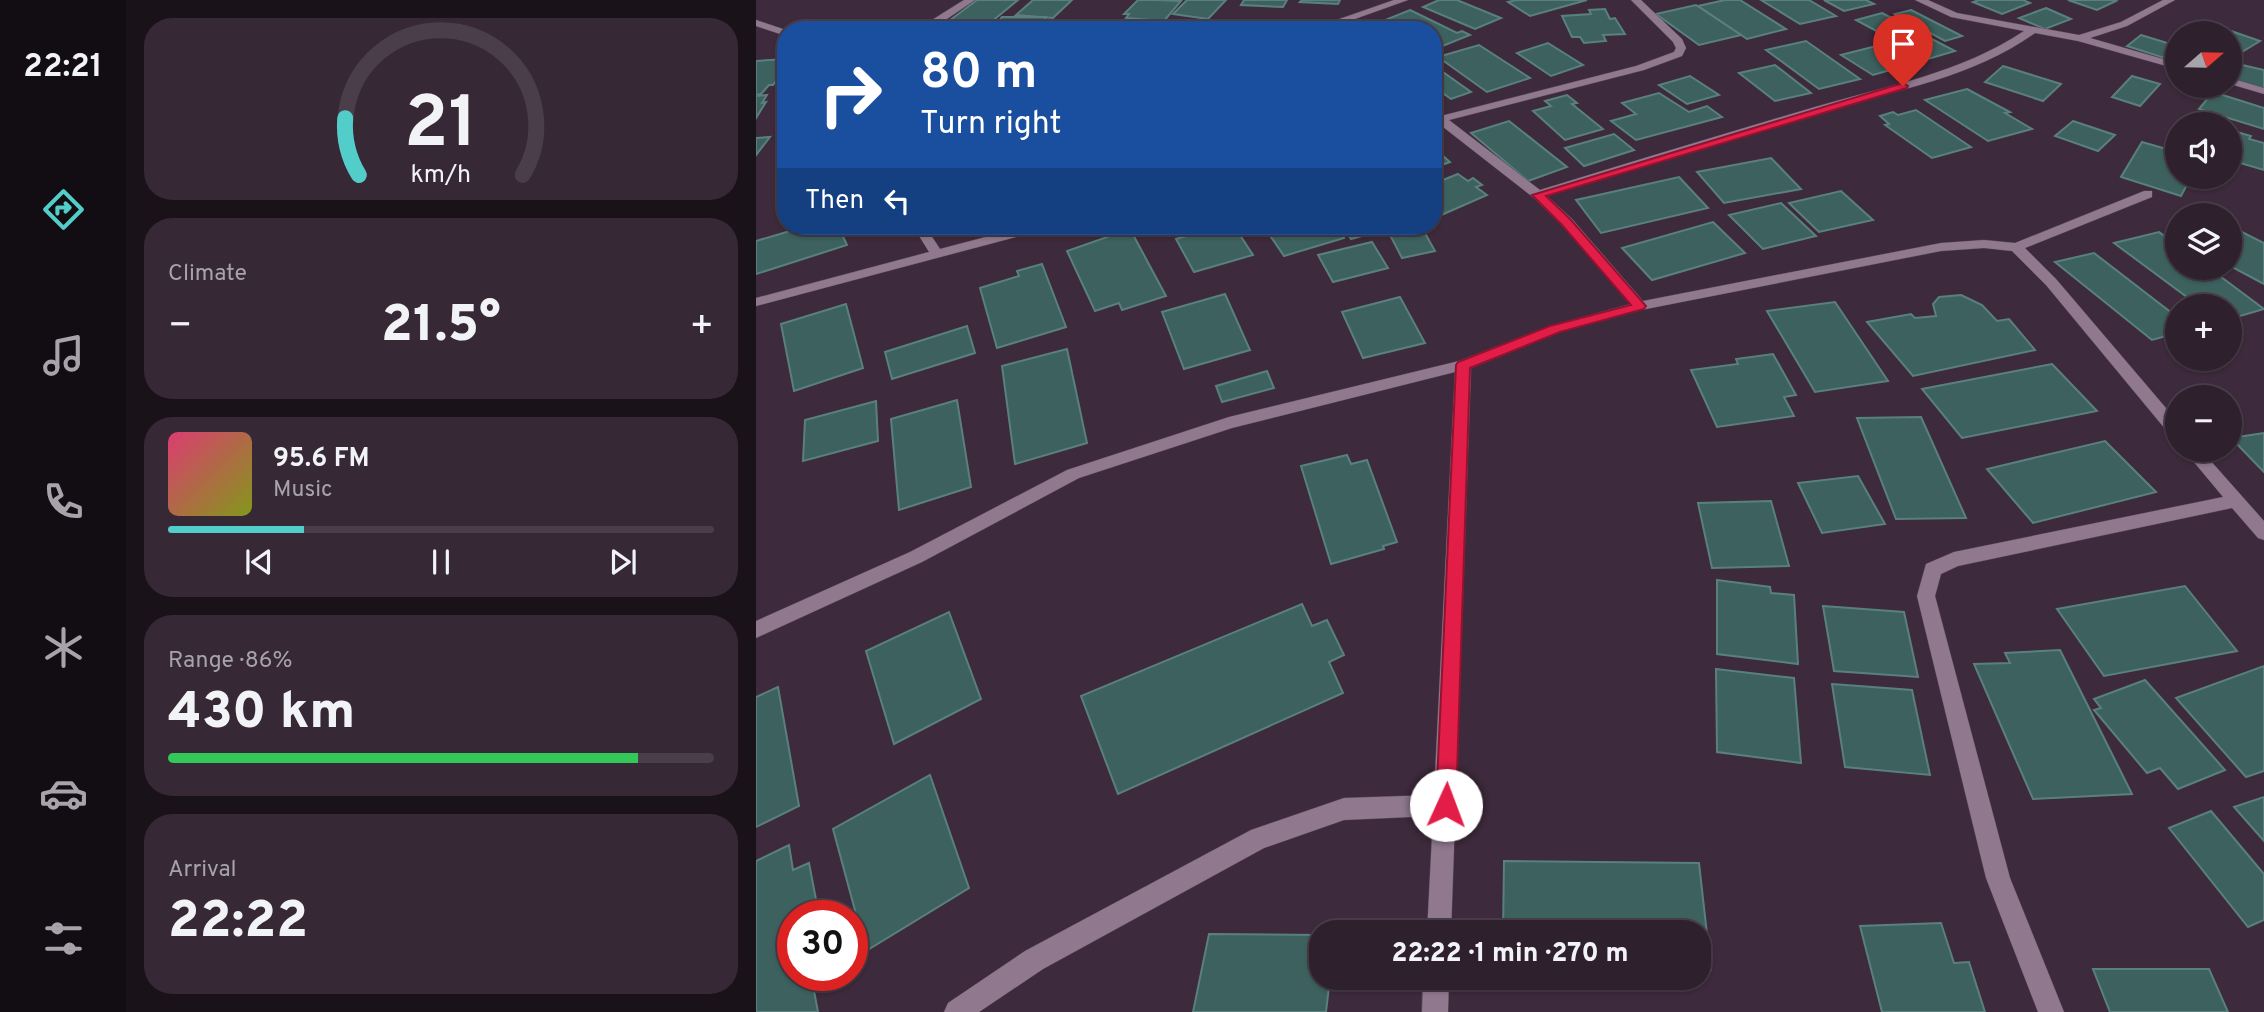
<!DOCTYPE html>
<meta charset="utf-8">
<style>
body{margin:0;font-family:Overpass,sans-serif;background:#362835;color:#f1f3f6;height:100vh;display:flex;flex-direction:column;font-size:26px;white-space:nowrap}
*{box-sizing:border-box;margin:0}
p{font-size:23px;color:#a7a3aa}
.icon{flex:none;width:38px;height:38px;fill:none;stroke:currentColor;stroke-width:2;stroke-linecap:round;stroke-linejoin:round}
.map{position:relative;flex:1;overflow:hidden}
.side{display:flex;flex-direction:column;gap:18px;padding:18px;background:#191219;width:630px}
.side>*{flex:none}
.hud{position:absolute;left:21px;top:21px;width:665px;height:214px;border-radius:28px;box-shadow:0 2px 5px #0004,0 0 0 2px #493e49;background:#1a4fa0;color:#fff;overflow:hidden}
.needle{width:46px;rotate:70deg}
.controls{position:absolute;left:1409px;top:21px;display:grid;gap:14px}
.controls a{display:grid;place-items:center;width:77px;height:77px;border-radius:50%;background:#2e202d;box-shadow:0 2px 5px #0004,0 0 0 2px #493e49;font-size:35px}
.speed{position:absolute;left:21px;top:900px;display:flex;gap:14px;font-size:35px;font-weight:700;text-align:center}
.speed>*{display:grid;place-content:center;width:91px;height:91px;border-radius:50%;background:#2e202d;box-shadow:0 2px 5px #0004,0 0 0 2px #493e49;line-height:1}
.speed .limit{border:10px solid #d22;background:#fff;color:#111}
.pin{position:absolute;display:grid;place-items:center;width:60px;height:60px;color:#fff;margin:-72px -30px;border-radius:50% 50% 50% 0;rotate:-45deg;box-shadow:0 0 7px #0007}
.pin .icon{rotate:45deg}
.me{position:absolute;width:77px;margin:-38px;rotate:2deg;stroke-linejoin:round;filter:drop-shadow(0 0 5px #0008)}
.turn{display:flex;align-items:center;gap:24px;height:147px;padding:0 28px;font-size:32px}
.turn .icon{width:91px;height:91px;stroke-width:2.5}
.turn b{display:block;font-size:49px;line-height:60px}
.then{display:flex;align-items:center;height:66px;padding:0 28px;background:#0003;gap:14px;font-size:26px}
.big{font-size:52px;font-weight:800;line-height:1.1}
.side .tile{flex:1;display:flex;flex-direction:column;justify-content:center;gap:10px;min-width:0;padding:0 24px;border-radius:28px;background:#362835}
.side .dial{align-items:center;gap:0}
.dial svg{height:182px;overflow:visible;fill:none;stroke:#493e49;stroke-width:7;stroke-linecap:round;text-anchor:middle}
.dial text{fill:#f1f3f6;stroke:none}
.song{display:flex;align-items:center;gap:21px}
.cover{width:84px;height:84px;border-radius:10px;background:linear-gradient(135deg,hsl(340 70% 55%),hsl(70 70% 35%))}
.played{height:7px;border-radius:4px;background:linear-gradient(90deg,#53cdca 25%,#493e49 25%)}
.keys{display:flex;justify-content:space-around;direction:ltr}
.heat{display:flex;justify-content:space-between;align-items:center;font-size:38px;direction:ltr}
.charge{height:10px;border-radius:5px;background:linear-gradient(90deg,#34c759 86%,#493e49 0)}
.trip{position:absolute;left:553px;top:920px;width:402px;height:70px;border-radius:28px;background:#2e202d;box-shadow:0 2px 5px #0004,0 0 0 2px #493e49;font-weight:800;line-height:70px;text-align:center}
main{display:flex;flex:1;min-height:0}
.menu{display:flex;flex-direction:column;width:126px;justify-content:space-around;align-items:center;background:#120d12;color:#a7a3aa}
.menu .icon{width:49px;height:49px}
.menu .on{color:#53cdca}
.menu b{font-size:32px;color:#f1f3f6}
.map>svg:first-child{display:block}
.building{fill:#3c615f;stroke:#5a807e;stroke-width:2}
.lines{fill:none;stroke-linecap:round;stroke-linejoin:round}
.minor-casing{stroke:#574656;stroke-width:1}
.minor{fill:#90798f;fill-rule:evenodd}
.route{fill:#e11d48;stroke:#92132f;stroke-width:2}
</style>
<main>
<nav class="menu">
<b>22:21</b>
<svg class="icon on" aria-label="directions" viewBox="0 0 24 24"><path d="M12 3l9 9-9 9-9-9zM9 14v-3h6M13 9l2 2-2 2"/></svg>
<svg class="icon" aria-label="music" viewBox="0 0 24 24"><path d="M9 18V5l10-2v13"/><circle cx="6" cy="18" r="3"/><circle cx="16" cy="16" r="3"/></svg>
<svg class="icon" aria-label="phone" viewBox="0 0 24 24"><path d="M5 4h4l2 5-3 2q2 4 5 5l2-3 5 2v4C11 20 4 13 5 4z"/></svg>
<svg class="icon" aria-label="climate" viewBox="0 0 24 24"><path d="M12 3v18M4 7l16 10M4 17L20 7"/></svg>
<svg class="icon" aria-label="car" viewBox="0 0 24 24"><path d="M5 17H2v-5l4-1 3-4h7l3 4 3 1v5h-3M9 17h6M6 11h13"/><circle cx="7" cy="17" r="2"/><circle cx="17" cy="17" r="2"/></svg>
<svg class="icon" aria-label="filters" viewBox="0 0 24 24"><path d="M4 7h16M4 17h16"/><circle cx="9" cy="7" r="2"/><circle cx="15" cy="17" r="2"/></svg>
</nav>
<section class="side">
<div class="tile dial"><svg viewBox="0 0 100 80">
<path d="M14 69A42 42 0 1 1 86 69"/>
<path d="M14 69A42 42 0 0 1 8 44" stroke="#53cdca"/>
<text x="50" y="56" font-size="32" font-weight="700">21</text>
<text x="50" y="72" font-size="11">km/h</text>
</svg></div>
<div class="tile"><p>Climate</p>
<div class="heat"><a>−</a><b class="big">21.5°</b><a>+</a></div>
</div>
<div class="tile">
<div class="song"><i class="cover"></i><div><b>95.6 FM</b><p>Music</p></div></div>
<div class="played"></div>
<div class="keys"><svg class="icon" aria-label="previous" viewBox="0 0 24 24"><path d="M18 5L8 12l10 7zM5 5v14"/></svg><svg class="icon" aria-label="pause" viewBox="0 0 24 24"><path d="M8 5v14M16 5v14"/></svg><svg class="icon" aria-label="next" viewBox="0 0 24 24"><path d="M6 5l10 7-10 7zM19 5v14"/></svg></div>
</div>
<div class="tile"><p>Range · 86%</p><b class="big">430 km</b><div class="charge"></div></div>
<div class="tile"><p>Arrival</p><b class="big">22:22</b></div>
</section>
<div class="map">
<svg width="1508" height="1012" viewBox="0 0 1508 1012">
<rect width="100%" height="100%" fill="#3d2a3c"/>
<g class="building">
<polygon points="221,0 262,0 229,27 189,24"/>
<polygon points="277,0 316,0 297,18 260,15"/>
<polygon points="382,0 400,0 425,1 408,21 370,18 373,14 368,14"/>
<polygon points="431,0 470,0 452,19 417,14"/>
<polygon points="488,0 531,0 527,7 485,5"/>
<polygon points="546,0 584,0 582,4 544,2"/>
<polygon points="683,0 701,0 745,18 719,29 667,7"/>
<polygon points="760,0 831,0 774,16 752,2"/>
<polygon points="969,0 984,0 1030,29 991,39 942,6"/>
<polygon points="1005,0 1053,0 1080,16 1044,24"/>
<polygon points="1068,0 1110,0 1118,4 1088,11"/>
<polygon points="1223,0 1267,0 1274,3 1246,14 1217,2"/>
<polygon points="1312,0 1356,0 1360,1 1341,10"/>
<polygon points="940,5 985,35 943,45 900,14"/>
<polygon points="1290,8 1315,19 1289,29 1263,18"/>
<polygon points="849,9 854,19 859,18 869,34 847,35 850,41 828,43 824,37 816,37 806,16 835,14 833,10"/>
<polygon points="654,10 701,33 706,31 714,35 679,49 677,30 640,30 624,22"/>
<polygon points="1155,10 1206,36 1189,41 1139,14"/>
<polygon points="1126,13 1199,51 1172,59 1100,20"/>
<polygon points="246,17 290,17 281,30 236,30"/>
<polygon points="1475,31 1504,41 1481,55 1474,52 1474,33 1470,33"/>
<polygon points="1385,35 1421,46 1421,62 1371,46"/>
<polygon points="1050,41 1104,79 1063,89 1010,50"/>
<polygon points="792,43 827,65 795,76 761,53"/>
<polygon points="723,45 774,78 731,92 682,57"/>
<polygon points="1124,45 1156,64 1117,75 1085,55"/>
<polygon points="30,59 30,69 17,85 13,85 5,94 0,95 0,61"/>
<polygon points="1482,64 1508,70 1508,90 1474,82"/>
<polygon points="1019,65 1055,93 1019,101 983,73"/>
<polygon points="1247,66 1305,84 1287,101 1229,82"/>
<polygon points="687,72 715,92 695,99 677,86 677,76"/>
<polygon points="934,76 963,95 931,104 903,85"/>
<polygon points="1376,76 1404,84 1384,106 1356,97"/>
<polygon points="1211,89 1254,112 1249,113 1276,129 1232,141 1169,100"/>
<polygon points="1457,92 1508,108 1508,129 1443,109"/>
<polygon points="903,93 933,112 951,106 966,117 880,140 855,121 880,114 866,103"/>
<polygon points="11,95 6,103 10,102 0,118 0,96"/>
<polygon points="811,95 821,103 816,104 847,129 809,140 777,111 795,106 789,101"/>
<polygon points="1160,110 1215,147 1176,158 1129,125 1133,124 1124,116 1137,112 1142,115"/>
<polygon points="753,121 811,167 772,181 715,133"/>
<polygon points="1317,121 1359,135 1342,151 1299,136"/>
<polygon points="1474,130 1495,136 1493,139 1508,143 1508,170 1474,160"/>
<polygon points="858,134 878,150 828,166 809,148"/>
<polygon points="14,137 0,155 0,138"/>
<polygon points="1386,142 1421,152 1421,177 1435,177 1425,196 1365,177"/>
<polygon points="677,147 694,162 677,168"/>
<polygon points="1015,158 1045,189 968,203 941,172"/>
<polygon points="702,174 712,181 717,178 726,185 720,187 731,195 683,216 677,211 677,184"/>
<polygon points="923,177 952,208 845,233 820,200"/>
<polygon points="1085,191 1117,220 1063,232 1033,203"/>
<polygon points="1025,203 1060,236 1007,249 973,215"/>
<polygon points="957,222 989,253 896,280 866,248"/>
<polygon points="51,226 82,226 91,245 0,274 0,241"/>
<polygon points="467,226 478,226 497,255 438,272 420,239"/>
<polygon points="529,226 578,226 588,238 528,256 511,231"/>
<polygon points="586,226 642,226 595,239"/>
<polygon points="665,226 679,251 646,258 633,233"/>
<polygon points="1474,226 1508,243 1508,284 1474,266"/>
<polygon points="374,229 410,296 366,310 363,303 339,311 311,251"/>
<polygon points="1403,232 1421,245 1421,268 1453,268 1508,309 1474,319 1474,306 1443,306 1358,243"/>
<polygon points="616,242 632,268 577,282 562,255"/>
<polygon points="1338,253 1421,317 1421,333 1396,340 1299,262"/>
<polygon points="286,264 310,327 241,348 224,288 263,276 261,271"/>
<polygon points="469,294 494,350 428,369 406,312"/>
<polygon points="1205,295 1226,305 1241,321 1253,319 1279,350 1157,376 1111,322 1155,314 1159,318 1180,316 1177,304 1183,297"/>
<polygon points="644,297 669,343 607,358 586,312"/>
<polygon points="1079,302 1132,381 1059,392 1011,311"/>
<polygon points="90,304 107,368 38,391 25,324"/>
<polygon points="211,326 219,353 136,379 129,352"/>
<polygon points="311,349 331,443 259,464 246,366"/>
<polygon points="1017,354 1040,395 1028,397 1038,416 961,427 935,370 982,364 980,359"/>
<polygon points="1296,364 1341,411 1206,438 1166,389"/>
<polygon points="511,371 518,388 466,402 460,386"/>
<polygon points="201,400 215,487 143,510 135,419"/>
<polygon points="120,401 122,441 47,461 49,420"/>
<polygon points="1165,417 1210,518 1140,519 1101,418"/>
<polygon points="1508,433 1508,472 1475,438"/>
<polygon points="1349,441 1400,492 1277,523 1231,469"/>
<polygon points="591,455 595,464 611,460 641,542 627,546 628,549 575,564 545,466"/>
<polygon points="1102,476 1129,524 1066,533 1042,483"/>
<polygon points="1015,501 1033,566 956,568 942,503"/>
<polygon points="961,580 1014,587 1015,593 1038,595 1042,664 961,654"/>
<polygon points="1429,586 1481,651 1348,676 1301,609"/>
<polygon points="546,604 556,626 571,620 588,655 573,662 587,693 362,794 325,696"/>
<polygon points="1067,606 1148,612 1162,677 1078,671"/>
<polygon points="193,612 225,699 138,744 110,651"/>
<polygon points="1304,650 1376,794 1277,799 1218,664 1254,663 1249,653"/>
<polygon points="1508,666 1508,771 1490,777 1420,698"/>
<polygon points="960,669 1038,678 1045,763 961,752"/>
<polygon points="1389,680 1469,770 1422,789 1404,768 1391,773 1338,710 1345,708 1338,699"/>
<polygon points="1076,684 1156,690 1174,775 1089,767"/>
<polygon points="22,687 43,806 0,827 0,697"/>
<polygon points="174,775 213,888 110,951 77,829"/>
<polygon points="1508,797 1508,841 1478,807"/>
<polygon points="1455,811 1508,874 1508,920 1492,927 1413,828"/>
<polygon points="33,845 37,870 53,863 63,915 37,915 37,975 55,975 62,1012 0,1012 0,861"/>
<polygon points="748,861 943,863 955,970 943,970 943,933 747,933"/>
<polygon points="1185,923 1198,963 1213,962 1229,1012 1126,1012 1104,926"/>
<polygon points="453,934 564,935 562,945 565,945 565,978 574,978 570,1012 437,1012"/>
<polygon points="1337,969 1453,969 1472,1012 1354,1012"/>
</g>
<g class="lines">
<defs>
<g id="minor">
<polygon points="208,0 219,0 176,29 160,30"/>
<polygon points="638,0 652,0 568,30 552,30"/>
<path d="M875,0H885L926,39L930,48L926,56L888,70L693,120L784,190C876,162 967,134 1059,107C1131,86 1205,73 1268,31L1195,17L1159,0H1172L1201,13L1323,35L1365,22L1407,0H1419L1371,26L1334,38L1421,63V69L1322,41L1279,33C1217,77 1142,90 1071,110C977,138 884,168 791,196L816,219L887,301L1185,243L1228,240L1259,243L1388,191H1396V197L1269,248L1300,279L1421,421V438L1415,436L1290,285L1256,251L1228,248L1185,251L885,310L804,332L715,368L695,933H671L677,816L588,820L508,848L287,969L223,1012H188L192,1003L269,951L495,830L588,798L678,795L699,372L476,428L323,478L166,562L0,638V621L154,552L311,470L473,417L703,361L794,326L875,304L806,225L778,198L682,123L677,124V118L880,66L918,52L920,48L917,42Z"/>
<polygon points="0,20 30,30 30,36 0,26"/>
<polygon points="1474,78 1508,88 1508,94 1474,84"/>
<polygon points="157,226 169,226 184,249 271,226 292,226 290,229 0,306 0,298 173,252"/>
<polygon points="1428,450 1445,450 1508,521 1508,540 1502,538 1476,508 1202,566 1185,574 1179,596 1254,878 1308,1012 1282,1012 1230,878 1161,596 1170,564 1198,552 1467,497"/>
<polygon points="667,978 693,978 692,1012 666,1012"/>
</g>
</defs>
<use href="#minor" class="minor-casing"/>
<use href="#minor" class="minor"/>
</g>
<polygon class="route" points="1147,83 1152,86 1151,88 790,196 815,220 890,306 888,309 804,332 714,368 700,805 697,812 690,815 683,812 680,805 700,365 702,362 794,326 875,305 806,225 776,195"/>
</svg>
<div class="controls">
<a><svg class="needle" viewBox="-14 -14 28 28"><path d="M0-13l5 13h-10z" fill="#e53935"/><path d="M0 13l5-13h-10z" fill="#a7a3aa"/></svg></a>
<a><svg class="icon" aria-label="sound" viewBox="0 0 24 24"><path d="M4 9h4l5-4v14l-5-4H4zM17 9q2 3 0 6"/></svg></a>
<a><svg class="icon" aria-label="layers" viewBox="0 0 24 24"><path d="M12 4l9 5-9 5-9-5zM3 14l9 5 9-5"/></svg></a>
<a>+</a>
<a>−</a>
</div>
<div class="speed"><div class="limit">30</div></div>
<div class="pin" style="left:1147px;top:86px;background:#d93025"><svg class="icon" aria-label="arrive" viewBox="0 0 24 24"><path d="M6 21V4h12l-3 4 3 4H6"/></svg></div>
<svg class="me" style="left:690px;top:805px" viewBox="-20 -20 40 40"><circle r="19" fill="#fff"/><path d="M0-13L10 11 0 6-10 11z" fill="#e11d48"/></svg>
<div class="trip">22:22 · 1 min · 270 m</div>
<div class="hud">
<div class="turn"><svg class="icon" aria-label="right" viewBox="0 0 24 24"><path d="M7 20v-9h11M14 6l5 5-5 5"/></svg><div><b>80 m</b>Turn right</div></div>
<div class="then">Then<svg class="icon" aria-label="left" viewBox="0 0 24 24"><path d="M17 20v-9H6M10 6l-5 5 5 5"/></svg></div>
</div>
</div>
</main>
